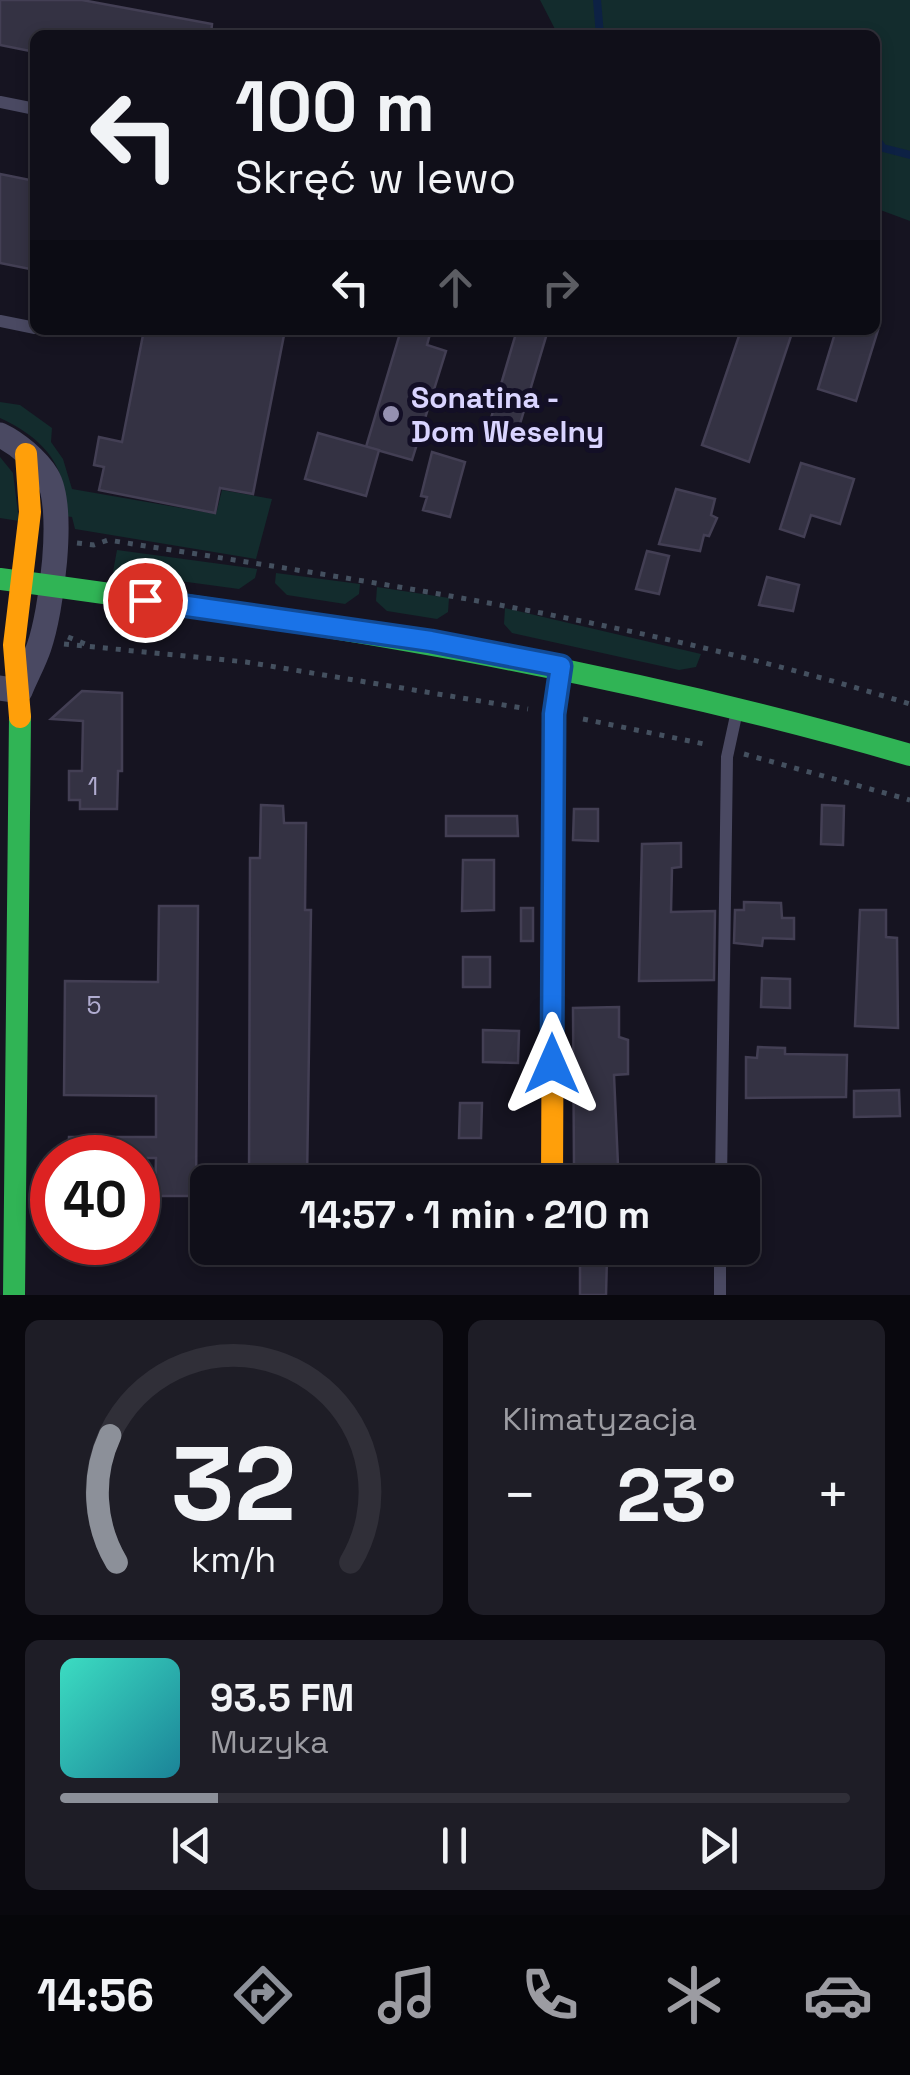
<!DOCTYPE html>
<html lang="pl">
<meta charset="utf-8">
<style>
body{margin:0;font-family:"Space Grotesk",sans-serif;background:#1e1d26;color:#f1f3f6;height:100vh;display:flex;flex-direction:column;font-size:38px;white-space:nowrap}
*{box-sizing:border-box;margin:0}
p{font-size:32px;color:#9c9ca2}
.icon{flex:none;width:55px;height:55px;fill:none;stroke:currentColor;stroke-width:2;stroke-linecap:round;stroke-linejoin:round}
.map{position:relative;height:1295px;overflow:hidden}
.side{display:flex;flex-direction:column;gap:25px;padding:25px;background:#09080e;flex:1}
.side>*{flex:none}
.top-card{position:absolute;left:30px;top:30px;width:850px;height:305px;border-radius:15px;box-shadow:0 5px 15px #0003,0 0 0 2px #302f38;background:#100f19;color:#f1f3f6;overflow:hidden}
.speed{position:absolute;left:30px;top:1135px;display:flex;gap:20px;font-size:50px;font-weight:700;text-align:center}
.speed>*{display:grid;place-content:center;width:130px;height:130px;border-radius:50%;background:#100f19;box-shadow:0 5px 15px #0003,0 0 0 2px #302f38;line-height:1}
.speed .limit{border:15px solid #d22;background:#fff;color:#111}
.pin{position:absolute;display:grid;place-items:center;width:85px;height:85px;color:#fff;margin:-42px;border:5px solid #fff;border-radius:50%;box-shadow:0 2px 10px #0007}
.me{position:absolute;width:110px;margin:-55px;rotate:0deg;stroke-linejoin:round;filter:drop-shadow(0 0 8px #0008)}
.turn{display:flex;align-items:center;gap:35px;height:210px;padding:0 40px;font-size:45px}
.turn .icon{width:130px;height:130px;stroke-width:2.5}
.turn b{display:block;font-size:70px;line-height:85px}
.lanes{display:flex;align-items:center;height:95px;padding:0 40px;background:#0003;justify-content:center;gap:50px;direction:ltr}
.lanes .off{opacity:.35}
.big{font-size:75px;font-weight:700;line-height:1.1}
.side .widget{flex:1;display:flex;flex-direction:column;justify-content:center;gap:15px;min-width:0;padding:0 35px;border-radius:15px;background:#1e1d26}
.side .dial{align-items:center;gap:0}
.dial svg{height:260px;overflow:visible;fill:none;stroke:#302f38;stroke-width:7;stroke-linecap:round;text-anchor:middle}
.dial text{fill:#f1f3f6;stroke:none}
.song{display:flex;align-items:center;gap:30px}
.cover{width:120px;height:120px;border-radius:15px;background:linear-gradient(135deg,hsl(170 70% 55%),hsl(190 70% 35%))}
.played{height:10px;border-radius:5px;background:linear-gradient(90deg,#8c9099 20%,#302f38 20%)}
.keys{display:flex;justify-content:space-around;direction:ltr}
.heat{display:flex;justify-content:space-between;align-items:center;font-size:55px;direction:ltr}
.side .tiles{flex:1;display:grid;gap:25px;grid-template-columns:1fr 1fr}
.widget:last-child{grid-column:span 2}
.trip{position:absolute;left:190px;top:1165px;width:570px;height:100px;border-radius:15px;background:#100f19;box-shadow:0 5px 15px #0003,0 0 0 2px #302f38;font-weight:700;line-height:100px;text-align:center}
.menu{display:flex;height:160px;justify-content:space-around;align-items:center;background:#06060a;color:#9c9ca2}
.menu .icon{width:70px;height:70px}
.menu .selected{color:#8c9099}
.menu b{font-size:45px;color:#f1f3f6}
.map>svg:first-child{display:block}
.green{fill:#132c2d}
.lines{fill:none;stroke-linecap:round;stroke-linejoin:round}
.stream{stroke:#0d2144;stroke-width:8}
.building{fill:#343243;stroke:#433f54;stroke-width:2.5}
.path{stroke:#44505f;stroke-width:5;stroke-dasharray:5 8;stroke-linecap:butt}
.lane{stroke:#4a4962;stroke-width:12}
.street{stroke:#4a4962;stroke-width:25}
.fast{stroke:#30b455;stroke-width:22}
.slow{stroke:#ff9f0a;stroke-width:22}
.route-casing{stroke:#114b97;stroke-width:25}
.route{stroke:#1a73e8;stroke-width:18}
.poi-dot{fill:#9591b1;stroke:#130f26;stroke-width:4}
.labels{text-anchor:middle;dominant-baseline:central;stroke-width:10;stroke-linejoin:round;paint-order:stroke}
.number-label{font-size:25px;fill:#b0acd0}
.poi-label{font-size:30px;font-weight:bold;fill:#d9d4ff;stroke:#130f26;text-anchor:start}
</style>
<div class="map">
<svg width="910" height="1295" viewBox="0 0 910 1295">
<rect width="100%" height="100%" fill="#161421"/>
<g class="green">
<polygon points="540,0 910,0 910,221 875,208 875,35 558,35"/>
<path d="M0,402L20,405L52,428L51,442L63,459L72,489L216,514L222,490L272,499L256,559L75,529L72,517L65,516C69,466 43,438 0,418Z"/>
<polygon points="0,457 13,473 19,521 0,518"/>
<polygon points="117,550 257,569 257,570 255,578 239,589 113,572"/>
<polygon points="276,573 360,584 359,594 345,604 287,595 275,583"/>
<polygon points="377,587 449,598 448,612 437,619 387,611 376,601"/>
<polygon points="505,608 701,654 696,667 679,670 512,633 504,624"/>
</g>
<g class="lines">
<g class="stream">
<polyline points="597,0 600,35"/>
<polyline points="875,137 883,148 910,155"/>
</g>
</g>
<g class="building">
<polygon points="0,0 82,0 212,24 211,35 35,35 35,52 0,45"/>
<polygon points="0,174 35,181 35,270 0,263"/>
<polygon points="144,330 285,330 253,494 220,488 215,513 99,490 104,467 94,465 99,437 122,442"/>
<polygon points="401,330 430,334 427,345 446,351 412,460 366,447"/>
<polygon points="517,330 548,330 517,434 489,425"/>
<polygon points="741,330 793,330 749,462 702,445"/>
<polygon points="836,330 878,330 856,401 818,389"/>
<polygon points="318,433 379,450 366,496 305,479"/>
<polygon points="432,452 465,462 450,517 423,510 427,497 421,496"/>
<polygon points="801,463 854,479 840,524 811,515 804,537 780,529"/>
<polygon points="676,489 715,499 711,515 717,518 709,536 704,535 700,551 659,544"/>
<polygon points="647,551 669,556 659,594 636,589"/>
<polygon points="767,577 799,585 793,611 759,605"/>
<polygon points="82,691 122,693 122,771 118,771 117,809 80,809 80,800 69,800 69,771 82,771 83,721 51,719"/>
<polygon points="261,805 283,806 284,823 306,823 305,910 311,910 307,1182 249,1182 250,858 260,858"/>
<polygon points="822,805 844,806 843,845 821,844"/>
<polygon points="574,809 598,809 598,841 573,840"/>
<polygon points="446,816 517,816 518,836 446,836"/>
<polygon points="681,843 681,867 672,868 671,912 715,911 714,980 639,981 642,844"/>
<polygon points="463,860 494,860 494,910 462,911"/>
<polygon points="744,902 781,903 782,918 794,918 794,939 763,938 762,946 734,943 735,910 744,910"/>
<polygon points="159,906 198,906 196,1196 155,1196 156,1158 68,1158 69,1137 156,1137 156,1096 64,1095 65,981 158,982"/>
<rect x="521" y="908" width="12" height="33"/>
<polygon points="860,910 886,910 886,937 897,938 898,1028 855,1026"/>
<rect x="463" y="957" width="27" height="30"/>
<polygon points="762,978 790,979 790,1008 761,1007"/>
<polygon points="619,1007 619,1037 628,1040 628,1074 614,1075 618,1165 574,1167 573,1008"/>
<polygon points="483,1030 519,1031 518,1063 483,1062"/>
<polygon points="758,1047 785,1048 785,1054 847,1055 846,1097 746,1098 746,1057 757,1058"/>
<polygon points="899,1090 900,1116 854,1117 854,1091"/>
<polygon points="460,1103 482,1103 481,1138 459,1138"/>
<polygon points="580,1257 607,1257 606,1295 580,1295"/>
</g>
<g class="lines">
<g class="path">
<path d="M77,543L94,545L108,540C379,583 647,622 910,704"/>
<polyline points="68,637 90,646"/>
<polyline points="64,644 246,662 528,709"/>
<polyline points="583,719 709,745"/>
<polyline points="744,754 910,800"/>
</g>
<g class="lane">
<polyline points="0,102 35,109"/>
<polyline points="0,321 35,328"/>
<polyline points="721,1182 727,757 737,711"/>
<polyline points="720,1295 720,1248"/>
</g>
<path class="street" d="M0,435C17,443 37,460 47,476C66,507 51,613 39,647C34,662 26,676 20,691L0,688"/>
<g class="fast">
<path d="M0,579C308,620 612,668 910,755"/>
<polyline points="14,1295 20,717"/>
</g>
<g class="slow">
<polyline points="20,717 14,645 30,512 26,454"/>
<polyline points="552,1182 554,714 561,666"/>
</g>
</g>
<g class="lines">
<defs>
<polyline id="route" points="145,600 431,641 561,666 554,714 552,1064"/>
</defs>
<use href="#route" class="route-casing"/>
<use href="#route" class="route"/>
</g>
<circle class="poi-dot" cx="391" cy="414" r="10"/>
<g class="labels">
<g class="number-label">
<text x="93" y="786">1</text>
<text x="94" y="1005">5</text>
</g>
<g class="poi-label">
<text x="411" y="397">Sonatina -<tspan x="411" dy="34">Dom Weselny</tspan></text>
</g>
</g>
</svg>
<div class="speed"><div class="limit">40</div></div>
<div class="pin" style="left:145px;top:600px;background:#d93025"><svg class="icon" aria-label="arrive" viewBox="0 0 24 24"><path d="M6 21V4h12l-3 4 3 4H6"/></svg></div>
<svg class="me" style="left:552px;top:1064px" viewBox="-20 -20 40 40"><path d="M0-17L14 15 0 8-14 15z" fill="#1a73e8" stroke="#fff" stroke-width="4"/></svg>
<div class="trip">14:57 · 1 min · 210 m</div>
<div class="top-card">
<div class="turn"><svg class="icon" aria-label="left" viewBox="0 0 24 24"><path d="M17 20v-9H6M10 6l-5 5 5 5"/></svg><div><b>100 m</b>Skręć w lewo</div></div>
<div class="lanes"><svg class="icon" aria-label="left" viewBox="0 0 24 24"><path d="M17 20v-9H6M10 6l-5 5 5 5"/></svg><svg class="icon off" aria-label="ahead" viewBox="0 0 24 24"><path d="M12 20V5M6 11l6-6 6 6"/></svg><svg class="icon off" aria-label="right" viewBox="0 0 24 24"><path d="M7 20v-9h11M14 6l5 5-5 5"/></svg></div>
</div>
</div>
<section class="side">
<div class="tiles">
<div class="widget dial"><svg viewBox="0 0 100 80">
<path d="M14 69A42 42 0 1 1 86 69"/>
<path d="M14 69A42 42 0 0 1 12 30" stroke="#8c9099"/>
<text x="50" y="56" font-size="32" font-weight="700">32</text>
<text x="50" y="72" font-size="11">km/h</text>
</svg></div>
<div class="widget"><p>Klimatyzacja</p>
<div class="heat"><a>−</a><b class="big">23°</b><a>+</a></div>
</div>
<div class="widget">
<div class="song"><i class="cover"></i><div><b>93.5 FM</b><p>Muzyka</p></div></div>
<div class="played"></div>
<div class="keys"><svg class="icon" aria-label="previous" viewBox="0 0 24 24"><path d="M18 5L8 12l10 7zM5 5v14"/></svg><svg class="icon" aria-label="pause" viewBox="0 0 24 24"><path d="M8 5v14M16 5v14"/></svg><svg class="icon" aria-label="next" viewBox="0 0 24 24"><path d="M6 5l10 7-10 7zM19 5v14"/></svg></div>
</div>
</div>
</section>
<nav class="menu">
<b>14:56</b>
<svg class="icon selected" aria-label="directions" viewBox="0 0 24 24"><path d="M12 3l9 9-9 9-9-9zM9 14v-3h6M13 9l2 2-2 2"/></svg>
<svg class="icon" aria-label="music" viewBox="0 0 24 24"><path d="M9 18V5l10-2v13"/><circle cx="6" cy="18" r="3"/><circle cx="16" cy="16" r="3"/></svg>
<svg class="icon" aria-label="phone" viewBox="0 0 24 24"><path d="M5 4h4l2 5-3 2q2 4 5 5l2-3 5 2v4C11 20 4 13 5 4z"/></svg>
<svg class="icon" aria-label="climate" viewBox="0 0 24 24"><path d="M12 3v18M4 7l16 10M4 17L20 7"/></svg>
<svg class="icon" aria-label="car" viewBox="0 0 24 24"><path d="M5 17H2v-5l4-1 3-4h7l3 4 3 1v5h-3M9 17h6M6 11h13"/><circle cx="7" cy="17" r="2"/><circle cx="17" cy="17" r="2"/></svg>
</nav>
